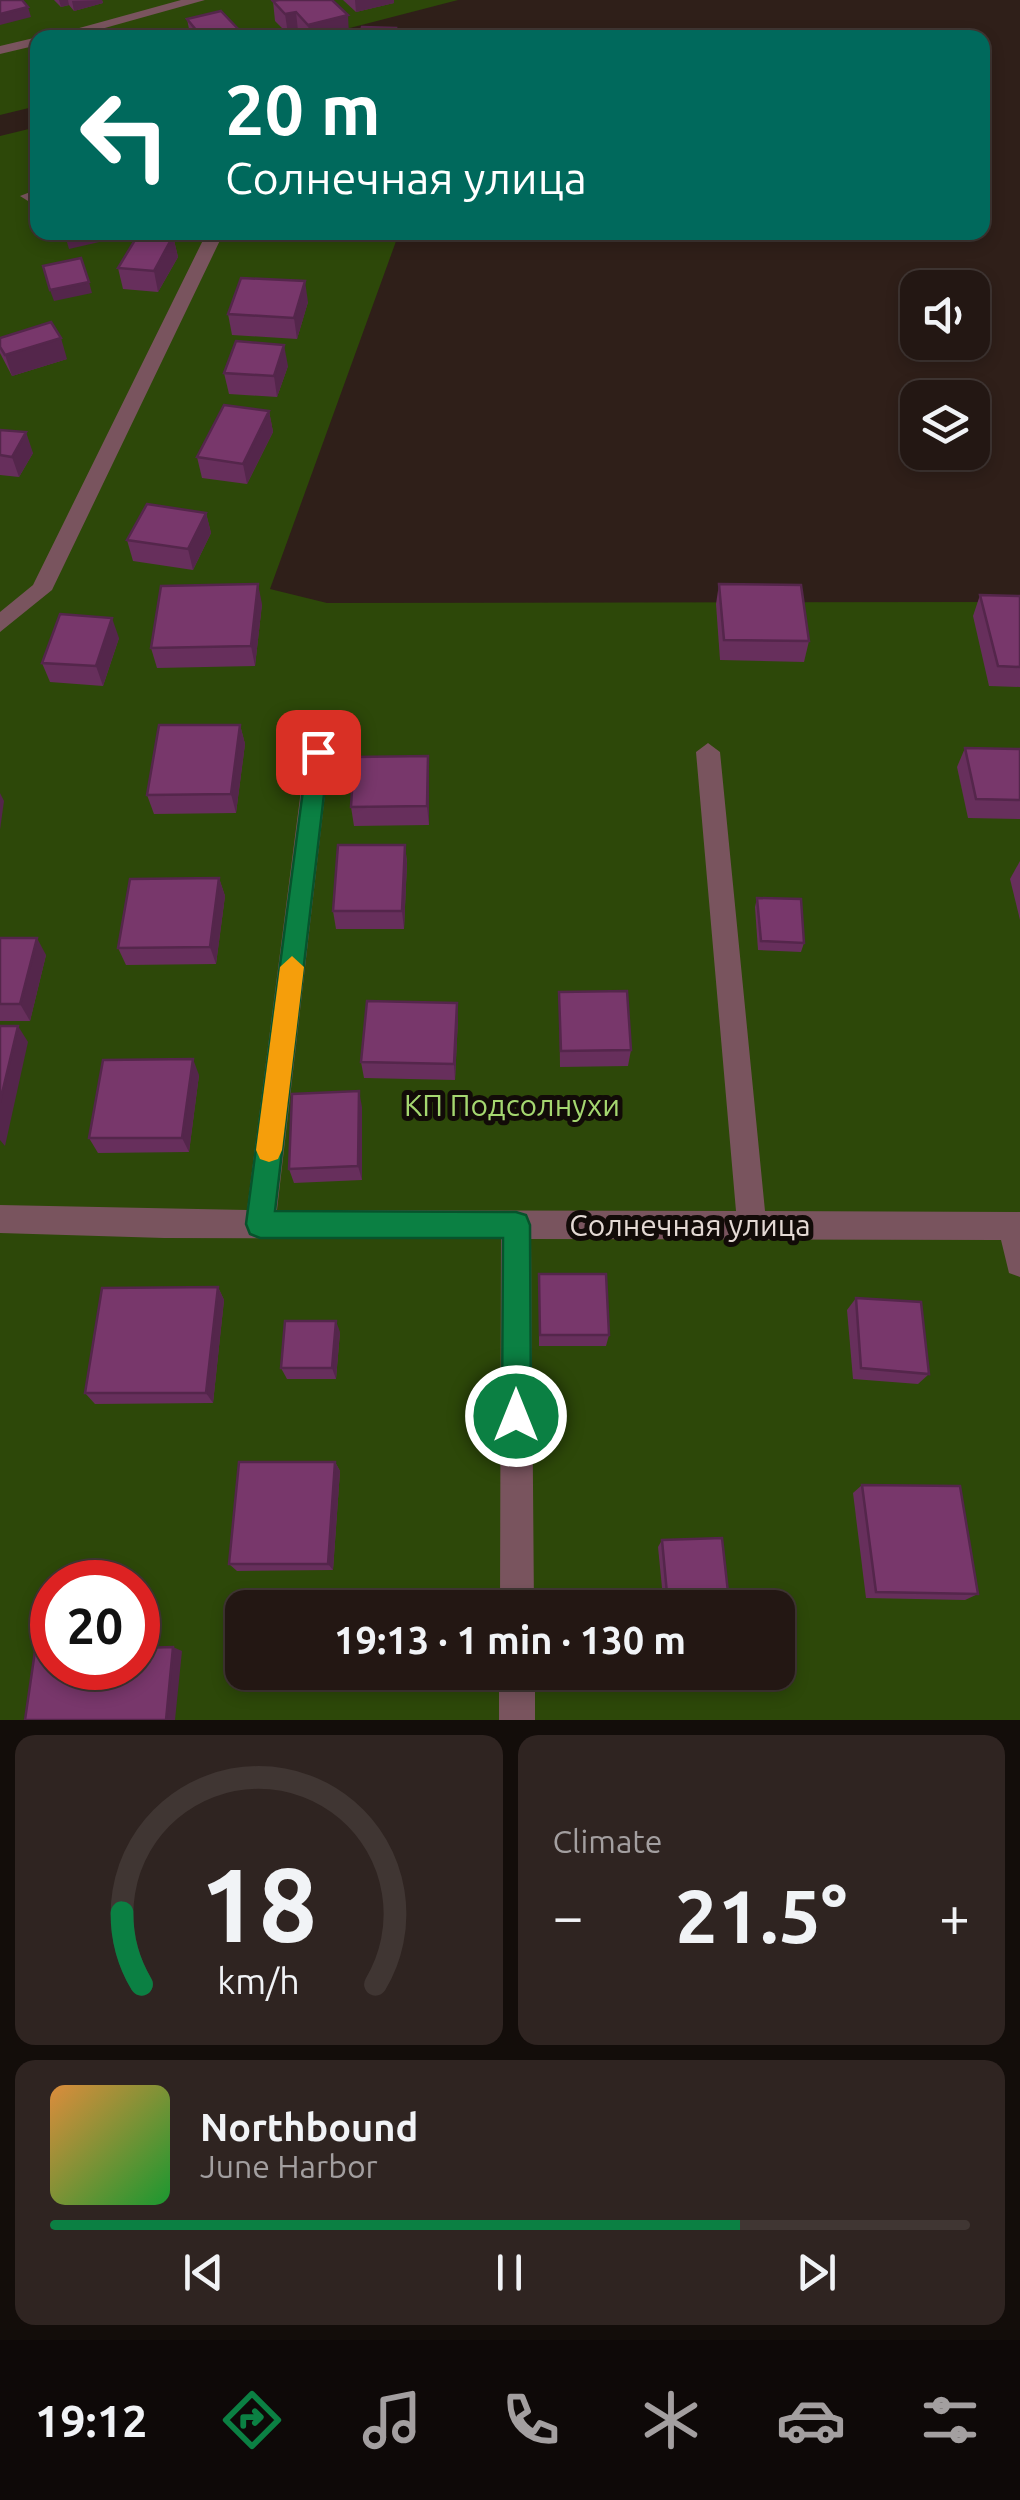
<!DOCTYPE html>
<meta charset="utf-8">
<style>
body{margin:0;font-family:Ubuntu,sans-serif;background:#2f2421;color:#f1f3f6;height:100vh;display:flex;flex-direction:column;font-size:38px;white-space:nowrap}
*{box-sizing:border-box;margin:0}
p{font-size:32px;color:#a39fa0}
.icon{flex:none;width:55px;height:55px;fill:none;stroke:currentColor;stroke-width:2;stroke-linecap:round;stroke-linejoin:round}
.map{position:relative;height:1720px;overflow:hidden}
.panel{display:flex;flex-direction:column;gap:15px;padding:15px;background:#130d0a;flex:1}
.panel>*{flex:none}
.top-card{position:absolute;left:30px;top:30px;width:960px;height:210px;border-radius:20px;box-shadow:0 5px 15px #0003,0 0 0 2px #403633;background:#00695c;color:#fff;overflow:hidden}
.controls{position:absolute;left:900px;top:270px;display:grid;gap:20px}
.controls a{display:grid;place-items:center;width:90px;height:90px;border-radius:20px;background:#231713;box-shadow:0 5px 15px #0003,0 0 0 2px #403633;font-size:50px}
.speed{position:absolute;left:30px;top:1560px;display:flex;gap:20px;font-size:50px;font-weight:700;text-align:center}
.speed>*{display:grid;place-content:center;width:130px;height:130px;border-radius:50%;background:#231713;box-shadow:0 5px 15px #0003,0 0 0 2px #403633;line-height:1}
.speed .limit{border:15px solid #d22;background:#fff;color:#111}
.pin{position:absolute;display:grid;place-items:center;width:85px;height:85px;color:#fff;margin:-42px;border-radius:20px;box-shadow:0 5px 15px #0006}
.me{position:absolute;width:110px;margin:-55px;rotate:0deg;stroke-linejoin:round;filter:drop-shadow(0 0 8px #0008)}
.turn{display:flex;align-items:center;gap:35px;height:210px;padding:0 30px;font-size:45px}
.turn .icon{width:130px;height:130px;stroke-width:2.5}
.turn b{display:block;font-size:70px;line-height:85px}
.big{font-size:75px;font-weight:600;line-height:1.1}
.panel .widget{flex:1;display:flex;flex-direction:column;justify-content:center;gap:15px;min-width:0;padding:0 35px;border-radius:20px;background:#2f2421}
.panel .dial{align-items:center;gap:0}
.dial svg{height:260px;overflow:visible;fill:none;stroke:#403633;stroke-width:7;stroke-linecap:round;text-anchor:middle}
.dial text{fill:#f1f3f6;stroke:none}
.song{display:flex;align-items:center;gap:30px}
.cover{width:120px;height:120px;border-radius:15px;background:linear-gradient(135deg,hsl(30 70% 55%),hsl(130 70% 35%))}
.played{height:10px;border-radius:5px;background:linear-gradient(90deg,#0b8043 75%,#403633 75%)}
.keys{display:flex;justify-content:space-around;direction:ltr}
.heat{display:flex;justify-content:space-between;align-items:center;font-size:55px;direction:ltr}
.panel .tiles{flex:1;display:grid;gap:15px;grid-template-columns:1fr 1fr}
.widget:last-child{grid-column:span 2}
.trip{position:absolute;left:225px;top:1590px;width:570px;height:100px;border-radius:20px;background:#231713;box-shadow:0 5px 15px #0003,0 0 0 2px #403633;font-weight:600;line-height:100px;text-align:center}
.tabs{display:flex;height:160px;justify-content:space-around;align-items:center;background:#0e0908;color:#a39fa0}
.tabs .icon{width:70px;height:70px}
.tabs .current{color:#0b8043}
.tabs b{font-size:45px;color:#f1f3f6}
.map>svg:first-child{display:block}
.green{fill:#2d4809;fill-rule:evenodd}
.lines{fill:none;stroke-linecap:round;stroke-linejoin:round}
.minor{fill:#79545e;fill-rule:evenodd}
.wall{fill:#672f5c}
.shaded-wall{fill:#54264b}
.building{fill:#78376b;stroke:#54264b;stroke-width:2.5}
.route{fill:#0b8043;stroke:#07532c;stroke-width:2.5}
.slow{fill:#f59e0b}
.labels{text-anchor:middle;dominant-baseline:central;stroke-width:10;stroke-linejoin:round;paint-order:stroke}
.park-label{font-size:30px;fill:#a5d770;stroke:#120b08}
.street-label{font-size:30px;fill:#e4d9d4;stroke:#120b08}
</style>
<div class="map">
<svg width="1020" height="1720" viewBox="0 0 1020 1720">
<rect width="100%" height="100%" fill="#2f1f19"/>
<g class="green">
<polygon points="0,0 458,0 315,37 38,38 37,106 0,115"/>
<path d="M37,127L38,232L399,233L270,589L327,603L1020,602V1720H0V136ZM52,1582H138V1668H52ZM242,1608H778V1672H242Z"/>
</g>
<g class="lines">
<g class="minor">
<polygon points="181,0 205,0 69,38 43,38"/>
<polygon points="38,37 41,38 38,38 38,45 0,54 0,46"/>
<polygon points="38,189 38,199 28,201 20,196"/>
<polygon points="207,232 224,232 52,590 0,632 0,612 33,585"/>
<polygon points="318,742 330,751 277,1210 736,1211 696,752 708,743 720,752 765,1211 1020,1212 1020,1277 1009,1273 1001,1240 531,1239 534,1608 500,1608 501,1239 164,1238 0,1233 0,1205 247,1210 306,751"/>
<rect x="499" y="1672" width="36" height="48"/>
</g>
</g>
<g class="wall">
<polygon points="54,0 102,0 103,3 74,11 69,5 61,7"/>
<polygon points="343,0 394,0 394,3 356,12"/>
<polygon points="273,1 349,35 338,38 304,38 298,31 288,34 275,21"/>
<polygon points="187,19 241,38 188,38 187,34 192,33 189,29"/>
<polygon points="173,236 178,257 158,292 123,289 118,268"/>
<polygon points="308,302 297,339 232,335 228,314"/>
<polygon points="0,338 67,359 12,376 0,353"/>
<polygon points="288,366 277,397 229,394 224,373"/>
<polygon points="269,411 273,432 247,484 202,478 197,457"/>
<polygon points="0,430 33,453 19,477 0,475"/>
<polygon points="206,513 211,533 193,570 133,561 127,540"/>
<polygon points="719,584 809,641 804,662 720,660 716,604"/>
<polygon points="980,595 1020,596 1020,687 989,686 973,616"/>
<polygon points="262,604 255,666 157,668 151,648"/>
<polygon points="119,638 103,686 50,682 42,663"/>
<polygon points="240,725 245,744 236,813 154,814 147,795"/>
<polygon points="965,748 1020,749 1020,819 968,818 957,767"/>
<polygon points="429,775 429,825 354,826 351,807"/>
<polygon points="405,845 407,863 404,929 336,929 333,911"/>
<polygon points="1020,861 1020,920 1010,879"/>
<polygon points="219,878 225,896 216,964 126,965 118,948"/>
<polygon points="757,898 804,943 801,952 758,950 755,907"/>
<polygon points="0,938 46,955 30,1021 0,1021"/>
<polygon points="559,992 631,1050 628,1066 560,1067"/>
<polygon points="458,1019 455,1080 364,1078 361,1062"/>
<polygon points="199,1075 189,1152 98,1153 89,1138"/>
<polygon points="362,1107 362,1180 294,1183 289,1169"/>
<polygon points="539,1274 609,1335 606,1346 539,1346"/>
<polygon points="218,1287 224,1300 213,1403 95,1404 85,1393"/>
<polygon points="856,1298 929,1374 918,1384 853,1379 847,1310"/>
<polygon points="340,1332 336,1379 287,1379 281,1368"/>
<polygon points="335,1462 340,1471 333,1570 237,1571 229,1564"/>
<polygon points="862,1485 978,1594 965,1600 866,1598 853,1493"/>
<polygon points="662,1540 729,1601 723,1607 664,1608 658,1547"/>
</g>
<g class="shaded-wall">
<polygon points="59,0 68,0 69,5 61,7"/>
<polygon points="102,0 103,3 74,11 72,1"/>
<polygon points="355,0 394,0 394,3 356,12"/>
<polygon points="28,7 31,17 0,25 0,14"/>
<polygon points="296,12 298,31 288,34 285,14"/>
<polygon points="348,15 349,35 338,38 310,38 308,25"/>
<polygon points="241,32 241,38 219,38"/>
<polygon points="64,232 106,232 108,240 69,249"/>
<polygon points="173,236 178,257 158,292 154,271"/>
<polygon points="305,281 308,302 297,339 294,318"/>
<polygon points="89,282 92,293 54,301 50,290"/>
<polygon points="61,338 67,359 12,376 5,355"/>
<polygon points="284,345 288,366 277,397 274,376"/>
<polygon points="269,411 273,432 247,484 243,464"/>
<polygon points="26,432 33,453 19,477 12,457"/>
<polygon points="206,513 211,533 193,570 188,549"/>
<polygon points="258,584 262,604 255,666 251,646"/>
<polygon points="112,618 119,638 103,686 96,666"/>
<polygon points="240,725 245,744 236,813 231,794"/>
<polygon points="428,756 429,775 429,825 427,806"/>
<polygon points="0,793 4,801 0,830"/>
<polygon points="405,845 407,863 404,929 402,911"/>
<polygon points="219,878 225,896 216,964 210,947"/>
<polygon points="37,938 46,955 30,1021 20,1004"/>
<polygon points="457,1003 458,1019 455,1080 454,1064"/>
<polygon points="18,1026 28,1042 5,1146 0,1140 0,1102"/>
<polygon points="193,1059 199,1075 189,1152 182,1138"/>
<polygon points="359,1091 362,1107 362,1180 358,1166"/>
<polygon points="218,1287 224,1300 213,1403 206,1393"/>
<polygon points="336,1321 340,1332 336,1379 332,1368"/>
<polygon points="335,1462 340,1471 333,1570 328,1564"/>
<polygon points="173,1647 182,1651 175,1720 166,1720"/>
</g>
<g class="building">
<polygon points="0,0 22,0 28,7 0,14"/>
<polygon points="279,0 332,0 348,15 308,25 296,12 285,14 273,1"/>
<polygon points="221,11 241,32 219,38 190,38 187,34 197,31 187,19"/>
<polygon points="362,27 396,28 394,38 359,38"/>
<polygon points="138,235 173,236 154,271 118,268"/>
<polygon points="81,258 89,282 50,290 43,266"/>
<polygon points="241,278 305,281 294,318 228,314"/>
<polygon points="51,322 61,338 5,355 0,347 0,338"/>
<polygon points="236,341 284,345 274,376 224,373"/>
<polygon points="224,405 269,411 243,464 197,457"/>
<polygon points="0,430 26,432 12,457 0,455"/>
<polygon points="147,504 206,513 188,549 127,540"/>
<polygon points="258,584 251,646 151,648 161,586"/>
<polygon points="719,584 801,585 809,641 724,640"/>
<polygon points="980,595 1020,596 1020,667 998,666"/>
<polygon points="60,614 112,618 96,666 42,663"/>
<polygon points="159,725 240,725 231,794 147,795"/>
<polygon points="965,748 1020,749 1020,800 976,799"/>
<polygon points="428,756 427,806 351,807 354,757"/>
<polygon points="338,845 405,845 402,911 333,911"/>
<polygon points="219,878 210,947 118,948 130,879"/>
<polygon points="757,898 801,899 804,943 761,941"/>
<polygon points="0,938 37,938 20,1004 0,1004"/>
<polygon points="627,991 631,1050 561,1051 559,992"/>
<polygon points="367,1001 457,1003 454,1064 361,1062"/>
<polygon points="0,1026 18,1026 0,1102"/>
<polygon points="193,1059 182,1138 89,1138 103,1060"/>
<polygon points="359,1091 358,1166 289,1169 292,1094"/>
<polygon points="539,1274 606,1274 609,1335 540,1335"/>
<polygon points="218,1287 206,1393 85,1393 102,1288"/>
<polygon points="856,1298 921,1302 929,1374 861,1368"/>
<polygon points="285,1321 336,1321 332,1368 281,1368"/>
<polygon points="239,1462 335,1462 328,1564 229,1564"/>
<polygon points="862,1485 960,1486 978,1594 876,1592"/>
<polygon points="722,1538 729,1601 668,1604 662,1540"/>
<polygon points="173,1647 166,1720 25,1720 35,1651 52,1651 52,1668 138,1668 138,1648"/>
</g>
<polygon class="route" points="318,743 329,752 275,1211 516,1212 526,1215 530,1225 531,1416 527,1427 516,1431 506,1427 502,1416 503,1238 260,1238 250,1234 246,1224 308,752"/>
<polygon class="slow" points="292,956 304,967 282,1150 278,1159 269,1162 260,1159 256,1150 280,967"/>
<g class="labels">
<g class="park-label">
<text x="512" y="1105">КП Подсолнухи</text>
</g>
<g class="street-label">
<text x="690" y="1225">Солнечная улица</text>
</g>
</g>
</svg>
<div class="controls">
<a><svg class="icon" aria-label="sound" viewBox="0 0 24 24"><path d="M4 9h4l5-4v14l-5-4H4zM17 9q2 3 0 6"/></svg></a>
<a><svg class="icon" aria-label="layers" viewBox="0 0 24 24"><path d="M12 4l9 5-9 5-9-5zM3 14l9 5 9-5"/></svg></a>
</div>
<div class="speed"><div class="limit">20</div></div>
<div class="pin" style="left:318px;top:752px;background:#d93025"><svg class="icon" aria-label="arrive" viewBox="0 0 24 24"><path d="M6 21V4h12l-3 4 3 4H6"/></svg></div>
<svg class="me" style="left:516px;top:1416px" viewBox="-20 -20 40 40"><circle r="17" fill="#0b8043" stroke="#fff" stroke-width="3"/><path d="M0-11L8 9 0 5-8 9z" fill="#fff"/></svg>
<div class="trip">19:13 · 1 min · 130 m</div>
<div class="top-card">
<div class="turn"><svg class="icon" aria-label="left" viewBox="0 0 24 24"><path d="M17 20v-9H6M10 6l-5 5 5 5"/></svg><div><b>20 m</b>Солнечная улица</div></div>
</div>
</div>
<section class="panel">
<div class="tiles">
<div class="widget dial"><svg viewBox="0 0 100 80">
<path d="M14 69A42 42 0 1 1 86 69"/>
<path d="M14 69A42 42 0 0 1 8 47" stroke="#0b8043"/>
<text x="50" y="56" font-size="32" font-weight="700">18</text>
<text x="50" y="72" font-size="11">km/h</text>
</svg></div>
<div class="widget"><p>Climate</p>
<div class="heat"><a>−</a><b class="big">21.5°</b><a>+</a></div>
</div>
<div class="widget">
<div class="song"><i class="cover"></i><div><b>Northbound</b><p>June Harbor</p></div></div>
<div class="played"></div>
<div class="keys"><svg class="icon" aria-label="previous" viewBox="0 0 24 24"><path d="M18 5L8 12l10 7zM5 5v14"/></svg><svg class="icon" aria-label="pause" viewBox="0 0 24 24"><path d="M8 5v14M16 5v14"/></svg><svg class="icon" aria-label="next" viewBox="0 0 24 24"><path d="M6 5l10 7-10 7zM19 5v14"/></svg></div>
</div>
</div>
</section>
<nav class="tabs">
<b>19:12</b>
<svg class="icon current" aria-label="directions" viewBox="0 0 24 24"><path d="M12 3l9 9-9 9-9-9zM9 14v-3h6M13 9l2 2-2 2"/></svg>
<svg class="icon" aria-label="music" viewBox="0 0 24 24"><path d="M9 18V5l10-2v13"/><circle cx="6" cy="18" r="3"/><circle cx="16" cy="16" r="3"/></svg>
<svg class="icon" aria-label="phone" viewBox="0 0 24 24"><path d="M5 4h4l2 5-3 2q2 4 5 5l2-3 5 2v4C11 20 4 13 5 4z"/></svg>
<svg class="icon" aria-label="climate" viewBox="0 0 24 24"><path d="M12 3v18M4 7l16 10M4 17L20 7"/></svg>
<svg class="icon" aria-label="car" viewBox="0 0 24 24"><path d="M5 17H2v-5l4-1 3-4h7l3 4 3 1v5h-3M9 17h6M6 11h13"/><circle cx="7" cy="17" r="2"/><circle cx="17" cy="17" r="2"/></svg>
<svg class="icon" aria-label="filters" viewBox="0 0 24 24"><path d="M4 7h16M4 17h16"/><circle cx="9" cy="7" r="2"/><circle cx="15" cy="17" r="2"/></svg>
</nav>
